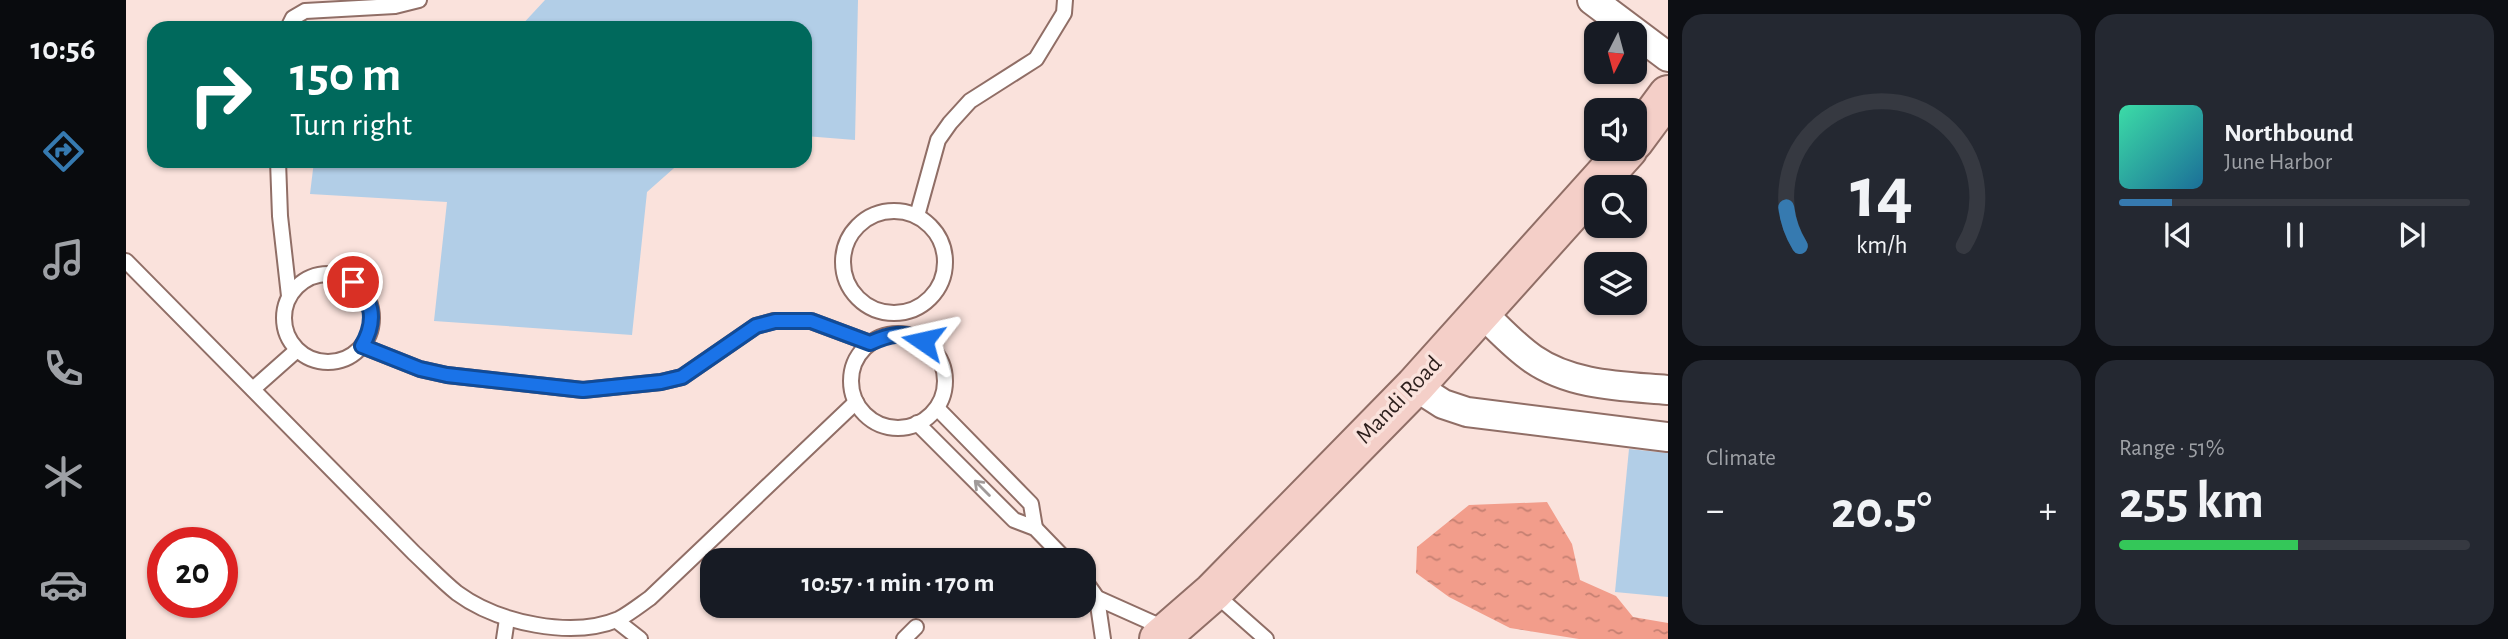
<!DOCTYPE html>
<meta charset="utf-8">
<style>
body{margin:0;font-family:"Alegreya Sans",sans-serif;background:#242831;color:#f1f3f6;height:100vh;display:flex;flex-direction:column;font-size:26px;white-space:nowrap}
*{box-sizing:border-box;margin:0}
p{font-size:23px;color:#9ea1a6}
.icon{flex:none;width:38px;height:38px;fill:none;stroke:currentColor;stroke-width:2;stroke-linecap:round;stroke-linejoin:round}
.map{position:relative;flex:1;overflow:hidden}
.panel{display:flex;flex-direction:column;gap:14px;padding:14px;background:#0d0f14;width:840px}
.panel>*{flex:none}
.guide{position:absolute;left:21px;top:21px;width:665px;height:147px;border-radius:21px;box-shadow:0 2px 5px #0004;background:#00695c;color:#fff;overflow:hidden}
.needle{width:46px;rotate:186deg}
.controls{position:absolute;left:1458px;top:21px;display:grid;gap:14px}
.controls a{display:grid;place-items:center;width:63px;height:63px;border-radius:14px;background:#171b24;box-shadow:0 2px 5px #0004;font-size:35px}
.speed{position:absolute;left:21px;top:527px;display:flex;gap:14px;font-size:35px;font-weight:700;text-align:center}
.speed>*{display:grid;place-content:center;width:91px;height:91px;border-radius:50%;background:#171b24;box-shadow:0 2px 5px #0004;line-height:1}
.speed .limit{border:10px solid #d22;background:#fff;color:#111}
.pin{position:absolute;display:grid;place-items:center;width:60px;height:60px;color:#fff;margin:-30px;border:4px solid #fff;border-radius:50%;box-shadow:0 2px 7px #0007}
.me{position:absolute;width:77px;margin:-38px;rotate:281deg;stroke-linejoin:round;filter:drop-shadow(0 0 5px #0008)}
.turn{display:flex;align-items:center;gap:24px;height:147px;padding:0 28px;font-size:32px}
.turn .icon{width:91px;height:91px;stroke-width:2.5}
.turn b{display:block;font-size:49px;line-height:60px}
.big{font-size:52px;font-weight:700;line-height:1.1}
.panel .tile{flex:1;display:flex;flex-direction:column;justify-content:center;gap:10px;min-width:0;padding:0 24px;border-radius:21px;background:#242831}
.panel .dial{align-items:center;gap:0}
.dial svg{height:182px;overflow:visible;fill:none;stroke:#363941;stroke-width:7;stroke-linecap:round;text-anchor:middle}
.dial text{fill:#f1f3f6;stroke:none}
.song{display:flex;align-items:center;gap:21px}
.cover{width:84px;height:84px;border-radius:10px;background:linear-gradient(135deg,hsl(160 70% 55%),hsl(200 70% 35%))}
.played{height:7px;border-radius:4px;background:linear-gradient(90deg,#367ab0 15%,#363941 15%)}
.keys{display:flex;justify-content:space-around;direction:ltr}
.heat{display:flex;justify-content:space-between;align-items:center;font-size:38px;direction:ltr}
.charge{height:10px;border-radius:5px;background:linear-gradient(90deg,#34c759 51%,#363941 0)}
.panel .tiles{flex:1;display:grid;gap:14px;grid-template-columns:repeat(2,1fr)}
.trip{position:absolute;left:574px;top:548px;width:396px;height:70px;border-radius:21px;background:#171b24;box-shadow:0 2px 5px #0004;font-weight:700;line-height:70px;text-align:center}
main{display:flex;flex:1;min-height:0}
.tab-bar{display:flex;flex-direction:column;width:126px;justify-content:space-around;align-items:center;background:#090b0e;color:#9ea1a6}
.tab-bar .icon{width:49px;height:49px}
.tab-bar .on{color:#367ab0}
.tab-bar b{font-size:32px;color:#f1f3f6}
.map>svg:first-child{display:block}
.water{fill:url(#water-ripples)}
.building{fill:#b2cee7}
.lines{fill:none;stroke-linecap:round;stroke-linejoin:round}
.lane-casing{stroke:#906e66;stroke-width:18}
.street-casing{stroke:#906e66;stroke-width:32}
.secondary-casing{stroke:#906e66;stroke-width:42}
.lane{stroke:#fff;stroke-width:14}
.street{stroke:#fff;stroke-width:28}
.secondary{stroke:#f4cfc8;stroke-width:38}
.oneway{stroke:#a09a99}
.route-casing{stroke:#114b97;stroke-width:18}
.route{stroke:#1a73e8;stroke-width:12}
.labels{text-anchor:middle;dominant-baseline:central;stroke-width:7;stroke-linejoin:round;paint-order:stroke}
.street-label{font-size:24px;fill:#2d1f1c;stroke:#fae2dc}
</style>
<main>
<nav class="tab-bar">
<b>10:56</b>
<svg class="icon on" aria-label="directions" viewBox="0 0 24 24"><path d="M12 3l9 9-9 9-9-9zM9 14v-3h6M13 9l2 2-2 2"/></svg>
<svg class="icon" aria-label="music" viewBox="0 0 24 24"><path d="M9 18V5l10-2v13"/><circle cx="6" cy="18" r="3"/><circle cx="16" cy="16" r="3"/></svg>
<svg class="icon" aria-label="phone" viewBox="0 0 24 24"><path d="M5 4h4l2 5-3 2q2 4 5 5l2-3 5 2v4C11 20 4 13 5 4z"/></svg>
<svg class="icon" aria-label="climate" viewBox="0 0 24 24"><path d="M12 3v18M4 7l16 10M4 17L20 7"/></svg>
<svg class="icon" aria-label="car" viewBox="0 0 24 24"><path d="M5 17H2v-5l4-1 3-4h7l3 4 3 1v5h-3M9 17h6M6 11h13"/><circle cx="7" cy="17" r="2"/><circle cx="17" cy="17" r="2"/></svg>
</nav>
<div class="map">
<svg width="1542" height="639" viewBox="0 0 1542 639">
<defs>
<pattern id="water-ripples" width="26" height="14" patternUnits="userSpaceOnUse" patternTransform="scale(1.75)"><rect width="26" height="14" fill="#f29d8b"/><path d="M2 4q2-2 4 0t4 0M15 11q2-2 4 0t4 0" fill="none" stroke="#c47f71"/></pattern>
</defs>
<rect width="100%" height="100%" fill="#fae2dc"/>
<polygon class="water" points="1421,502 1446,544 1454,580 1490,596 1507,617 1542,623 1542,639 1453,639 1384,628 1323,597 1290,573 1291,547 1343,505"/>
<g class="building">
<polygon points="419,0 732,0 729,140 679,136 679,28 393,28"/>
<polygon points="188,161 556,161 521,192 506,335 308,321 321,202 184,194"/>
<polygon points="1503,449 1542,453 1542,597 1489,592"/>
</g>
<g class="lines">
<defs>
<g id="lane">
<polyline points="162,28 167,18 179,11 269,6 293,0"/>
<polyline points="152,161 154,216 163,296"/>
<circle cx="768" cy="262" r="51"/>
<polyline points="791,216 812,140 824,123 844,101 910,59 938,13 939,0"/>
<path d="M0,261L288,553C302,566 316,581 331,593C372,623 446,639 493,619C504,613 514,605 524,598L730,402"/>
<circle cx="202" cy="318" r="44"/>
<circle cx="772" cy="381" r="47"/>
<polyline points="236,346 294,369 321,375 457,390 535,382 556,377 630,326 648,321 685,321 744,343"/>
<polyline points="127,389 171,350"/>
<polyline points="811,408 905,504 909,528"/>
<polyline points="791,423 888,520 909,528 940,560"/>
<polyline points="957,578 971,598 1038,628"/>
<polyline points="1088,593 1140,639"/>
<polyline points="971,598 977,639"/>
<polyline points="491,621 514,639"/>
<polyline points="378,639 381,619"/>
<polyline points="778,639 790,627"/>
</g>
<g id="street">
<polyline points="1466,0 1542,57"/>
<path d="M1355,312C1372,328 1388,346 1407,359C1446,386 1497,386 1542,390"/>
<polyline points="1289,386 1317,404 1341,412 1542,437"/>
</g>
<g id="secondary">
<polyline points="1508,141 1542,95"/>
<polyline points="1033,639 1087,592 1289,386 1502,149"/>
</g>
</defs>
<use href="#lane" class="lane-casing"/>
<use href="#street" class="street-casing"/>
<use href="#secondary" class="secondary-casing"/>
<use href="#lane" class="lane"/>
<use href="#street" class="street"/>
<use href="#secondary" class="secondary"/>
</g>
<defs><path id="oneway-shaft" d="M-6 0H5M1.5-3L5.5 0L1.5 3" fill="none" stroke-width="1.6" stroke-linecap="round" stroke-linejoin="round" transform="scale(1.75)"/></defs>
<use class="oneway" href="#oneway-shaft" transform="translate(856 488) rotate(-135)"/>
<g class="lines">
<defs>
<path id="route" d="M227,282C248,301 250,322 236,346L294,369L321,375L457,390L535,382L556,377L630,326L649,321H685L744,343C762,335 779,330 797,341"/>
</defs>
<use href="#route" class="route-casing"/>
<use href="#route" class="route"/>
</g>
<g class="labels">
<g class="street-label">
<text transform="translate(1273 400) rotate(-46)">Mandi Road</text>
</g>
</g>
</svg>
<div class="controls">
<a><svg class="needle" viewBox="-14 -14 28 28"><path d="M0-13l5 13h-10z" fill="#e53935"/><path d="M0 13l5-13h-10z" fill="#9ea1a6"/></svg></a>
<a><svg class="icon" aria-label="sound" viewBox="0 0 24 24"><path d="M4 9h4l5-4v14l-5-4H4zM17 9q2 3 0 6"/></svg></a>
<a><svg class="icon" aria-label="search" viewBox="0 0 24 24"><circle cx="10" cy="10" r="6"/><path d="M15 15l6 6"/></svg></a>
<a><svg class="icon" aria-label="layers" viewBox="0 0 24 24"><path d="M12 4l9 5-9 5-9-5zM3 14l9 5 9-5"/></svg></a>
</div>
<div class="speed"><div class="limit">20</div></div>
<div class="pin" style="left:227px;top:282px;background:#d93025"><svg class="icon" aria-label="arrive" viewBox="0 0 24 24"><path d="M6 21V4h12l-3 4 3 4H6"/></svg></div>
<svg class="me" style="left:797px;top:341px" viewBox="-20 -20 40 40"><path d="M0-17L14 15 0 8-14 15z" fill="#1a73e8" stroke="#fff" stroke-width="4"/></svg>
<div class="trip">10:57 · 1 min · 170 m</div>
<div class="guide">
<div class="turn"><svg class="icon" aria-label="right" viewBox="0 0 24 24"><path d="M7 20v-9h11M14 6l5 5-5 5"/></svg><div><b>150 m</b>Turn right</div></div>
</div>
</div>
<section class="panel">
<div class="tiles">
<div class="tile dial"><svg viewBox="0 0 100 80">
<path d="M14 69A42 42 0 1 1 86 69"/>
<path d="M14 69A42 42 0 0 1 8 52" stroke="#367ab0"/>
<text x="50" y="56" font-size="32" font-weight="700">14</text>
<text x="50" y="72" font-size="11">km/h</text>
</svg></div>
<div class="tile">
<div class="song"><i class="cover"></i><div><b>Northbound</b><p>June Harbor</p></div></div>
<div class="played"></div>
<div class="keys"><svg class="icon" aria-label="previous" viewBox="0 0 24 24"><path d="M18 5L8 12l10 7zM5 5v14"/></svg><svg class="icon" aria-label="pause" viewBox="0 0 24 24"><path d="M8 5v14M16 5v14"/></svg><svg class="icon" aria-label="next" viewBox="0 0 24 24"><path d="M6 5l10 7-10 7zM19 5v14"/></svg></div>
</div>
<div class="tile"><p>Climate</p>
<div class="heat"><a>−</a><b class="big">20.5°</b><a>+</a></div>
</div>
<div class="tile"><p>Range · 51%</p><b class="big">255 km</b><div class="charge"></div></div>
</div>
</section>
</main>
